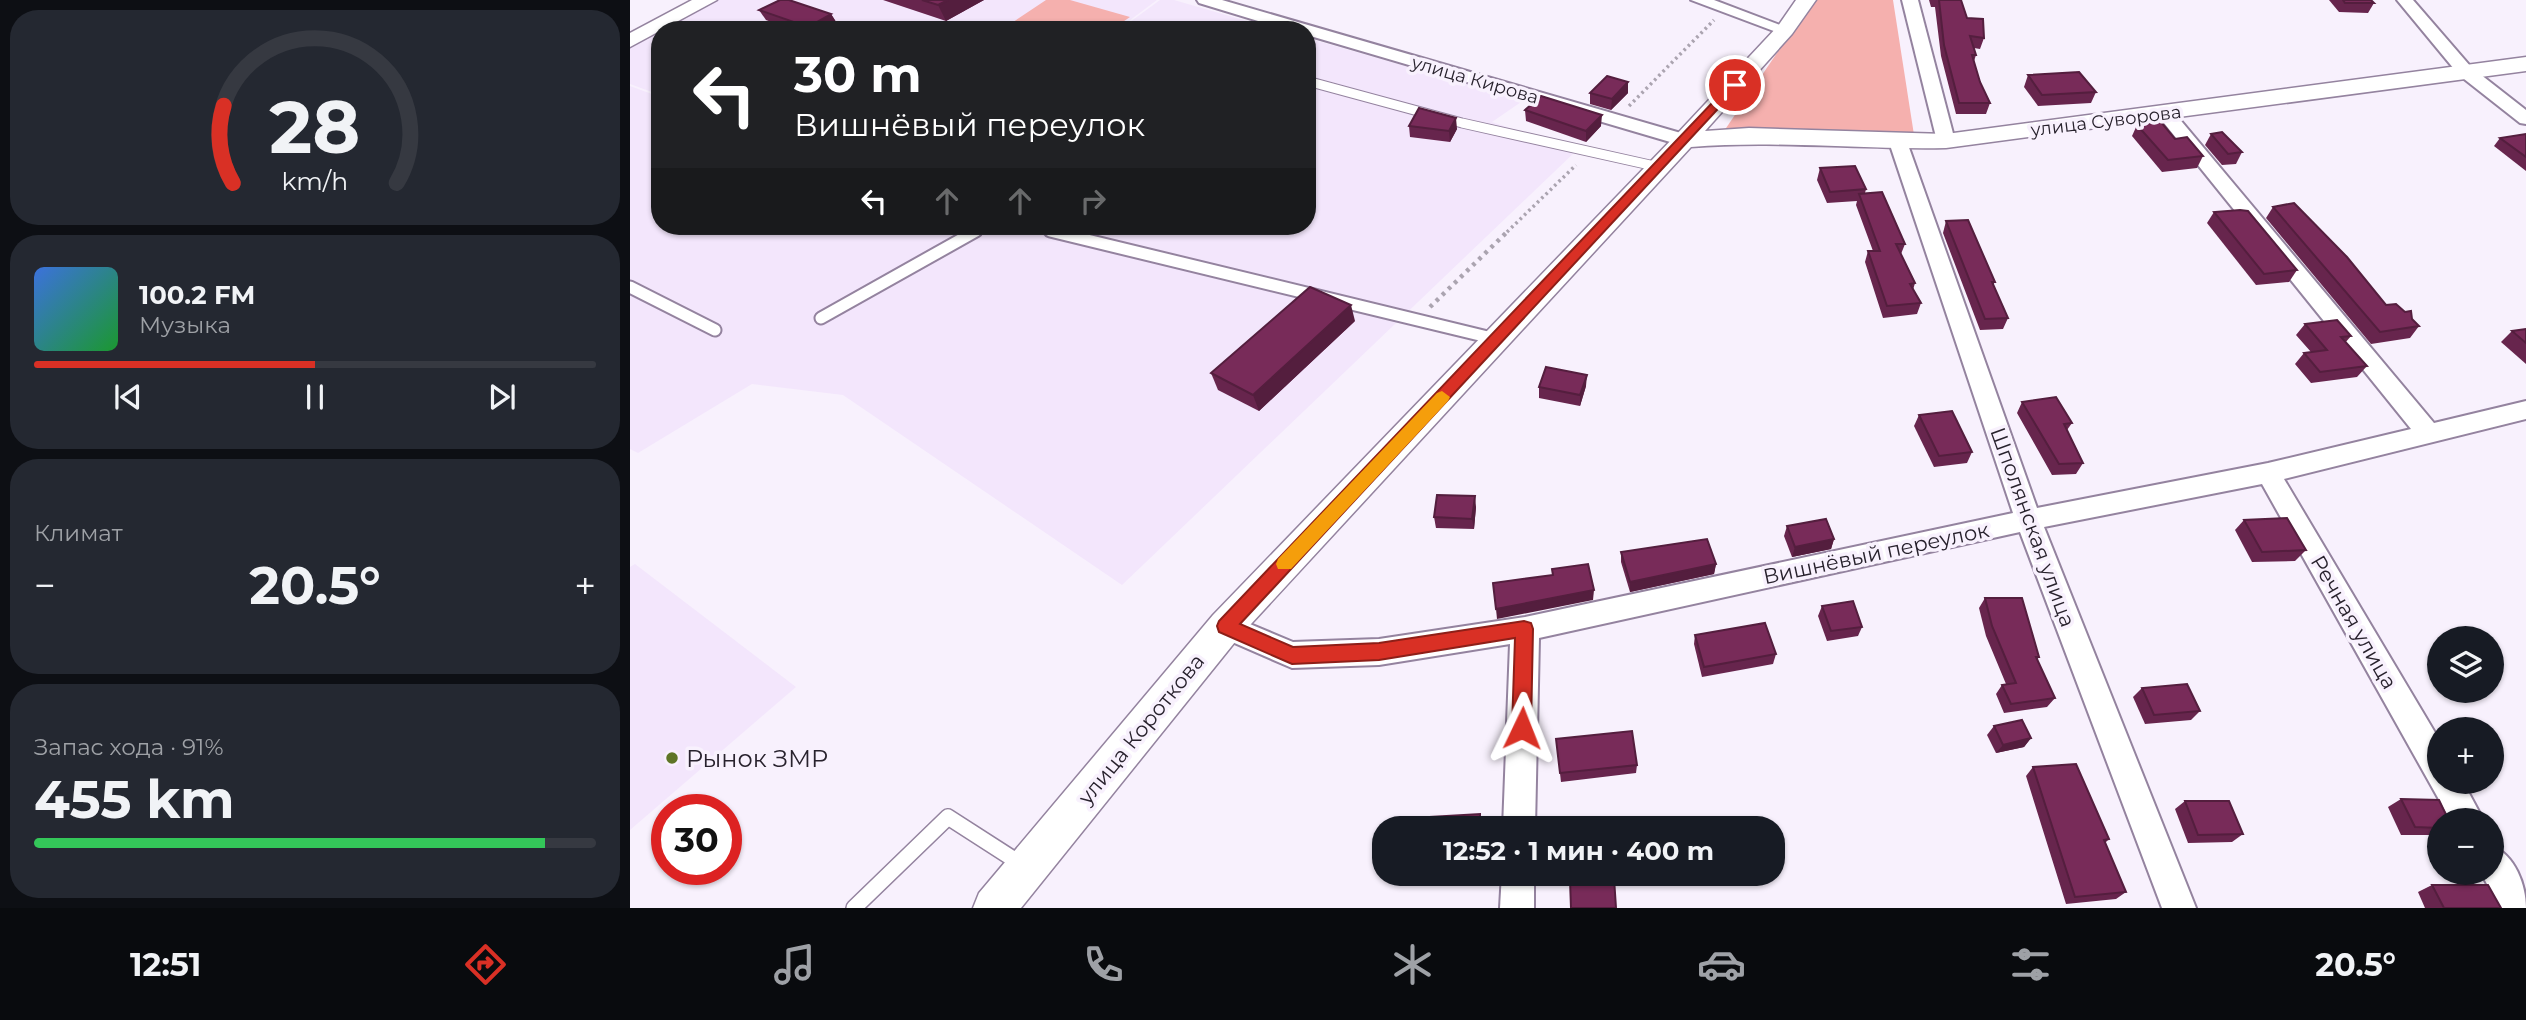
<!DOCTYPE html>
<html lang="ru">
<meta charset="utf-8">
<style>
body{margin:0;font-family:Montserrat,sans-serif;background:#242831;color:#f1f3f6;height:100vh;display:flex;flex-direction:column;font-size:26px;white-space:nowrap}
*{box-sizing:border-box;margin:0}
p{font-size:23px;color:#9ea1a6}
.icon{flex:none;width:38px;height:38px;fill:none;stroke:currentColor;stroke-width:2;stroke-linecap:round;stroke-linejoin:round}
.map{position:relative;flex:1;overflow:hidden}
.details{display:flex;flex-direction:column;gap:10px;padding:10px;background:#0d0f14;width:630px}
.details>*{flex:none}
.banner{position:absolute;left:21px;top:21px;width:665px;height:214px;border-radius:28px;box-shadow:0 2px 5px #0004;background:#202124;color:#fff;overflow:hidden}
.fabs{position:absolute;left:1797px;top:626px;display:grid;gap:14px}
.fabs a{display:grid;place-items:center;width:77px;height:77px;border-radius:50%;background:#171b24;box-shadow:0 2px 5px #0004;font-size:35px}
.speed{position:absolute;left:21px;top:794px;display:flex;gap:14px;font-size:35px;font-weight:700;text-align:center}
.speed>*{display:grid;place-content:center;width:91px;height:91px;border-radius:50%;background:#171b24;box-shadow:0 2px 5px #0004;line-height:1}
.speed .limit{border:10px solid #d22;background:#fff;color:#111}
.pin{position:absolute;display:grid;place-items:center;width:60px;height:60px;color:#fff;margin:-30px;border:4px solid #fff;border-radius:50%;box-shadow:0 2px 7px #0007}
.me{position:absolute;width:77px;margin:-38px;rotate:2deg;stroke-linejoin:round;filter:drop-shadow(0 0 5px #0008)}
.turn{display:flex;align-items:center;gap:24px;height:147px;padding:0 28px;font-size:32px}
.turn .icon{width:91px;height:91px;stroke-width:2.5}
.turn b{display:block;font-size:49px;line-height:60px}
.lanes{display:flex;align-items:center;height:66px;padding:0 28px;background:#0003;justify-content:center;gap:35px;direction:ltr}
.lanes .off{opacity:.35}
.big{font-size:52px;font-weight:700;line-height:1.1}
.details .card{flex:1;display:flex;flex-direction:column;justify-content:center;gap:10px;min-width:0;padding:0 24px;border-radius:28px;background:#242831}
.details .dial{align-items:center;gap:0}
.dial svg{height:182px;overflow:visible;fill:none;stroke:#363941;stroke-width:7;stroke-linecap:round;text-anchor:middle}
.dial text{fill:#f1f3f6;stroke:none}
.song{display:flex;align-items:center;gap:21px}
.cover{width:84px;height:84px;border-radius:10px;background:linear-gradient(135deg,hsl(220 70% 55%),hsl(130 70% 35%))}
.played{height:7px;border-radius:4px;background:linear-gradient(90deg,#d93025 50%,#363941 50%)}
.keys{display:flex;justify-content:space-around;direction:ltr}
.heat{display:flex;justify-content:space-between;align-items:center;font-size:38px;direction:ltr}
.charge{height:10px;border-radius:5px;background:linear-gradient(90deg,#34c759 91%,#363941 0)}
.trip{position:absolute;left:742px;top:816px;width:413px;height:70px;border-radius:28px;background:#171b24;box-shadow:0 2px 5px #0004;font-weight:700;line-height:70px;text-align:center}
.menu{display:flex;height:112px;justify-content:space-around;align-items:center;background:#090b0e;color:#9ea1a6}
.menu .icon{width:49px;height:49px}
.menu .on{color:#d93025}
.menu b{font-size:32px;color:#f1f3f6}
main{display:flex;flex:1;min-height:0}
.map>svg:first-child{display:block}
.built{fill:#f3e6fc}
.green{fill:#f5b0ae}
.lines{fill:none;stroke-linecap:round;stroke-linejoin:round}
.service-far2-casing{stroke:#94839f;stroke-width:11}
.service-far1-casing{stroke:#94839f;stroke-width:15}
.service-casing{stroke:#94839f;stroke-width:18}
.minor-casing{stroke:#94839f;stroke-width:4}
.tertiary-casing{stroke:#94839f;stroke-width:3}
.path-far1{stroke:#aba4b0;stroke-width:3.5;stroke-dasharray:2.5 3.5;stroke-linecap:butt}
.path{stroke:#aba4b0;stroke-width:4.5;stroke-dasharray:3.5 5;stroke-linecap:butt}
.service-far2{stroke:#fff;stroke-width:9}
.service-far1{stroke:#fff;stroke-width:11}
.service{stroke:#fff;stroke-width:15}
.minor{fill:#fff;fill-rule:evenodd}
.tertiary{fill:#fff;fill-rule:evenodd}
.wall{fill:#67254d}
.shaded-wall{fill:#541e3e}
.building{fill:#782b59;stroke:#541e3e;stroke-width:2}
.route{fill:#d93025;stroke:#8d1f18;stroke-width:2}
.slow{fill:#f59e0b}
.poi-dot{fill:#5e7526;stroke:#f8f1fd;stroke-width:2.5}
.labels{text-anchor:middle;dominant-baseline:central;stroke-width:7;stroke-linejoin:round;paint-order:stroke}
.far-street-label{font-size:18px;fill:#28222d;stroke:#f8f1fd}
.street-label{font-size:21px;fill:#28222d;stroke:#f8f1fd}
.near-poi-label{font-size:24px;fill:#28222d;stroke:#f8f1fd;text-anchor:start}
</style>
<main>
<section class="details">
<div class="card dial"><svg viewBox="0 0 100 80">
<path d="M14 69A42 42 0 1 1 86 69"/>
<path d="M14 69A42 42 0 0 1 10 35" stroke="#d93025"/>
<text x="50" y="56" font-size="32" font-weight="700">28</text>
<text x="50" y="72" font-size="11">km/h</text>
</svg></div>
<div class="card">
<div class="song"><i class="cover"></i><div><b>100.2 FM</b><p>Музыка</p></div></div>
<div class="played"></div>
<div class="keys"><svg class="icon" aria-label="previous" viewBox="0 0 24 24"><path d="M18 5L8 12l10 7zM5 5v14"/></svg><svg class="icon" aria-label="pause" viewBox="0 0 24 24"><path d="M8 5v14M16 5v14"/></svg><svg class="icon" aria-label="next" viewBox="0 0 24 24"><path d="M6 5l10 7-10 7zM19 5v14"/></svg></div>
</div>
<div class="card"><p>Климат</p>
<div class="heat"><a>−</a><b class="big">20.5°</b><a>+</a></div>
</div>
<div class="card"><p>Запас хода · 91%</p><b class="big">455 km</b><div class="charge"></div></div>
</section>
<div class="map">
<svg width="1896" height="908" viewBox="0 0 1896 908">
<rect width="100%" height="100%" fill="#f8f1fd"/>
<g class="built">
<polygon points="85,0 527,0 487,30 30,30 30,95 0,84 0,45"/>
<polygon points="530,0 544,0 648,30 489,30"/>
<polygon points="677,38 894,100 862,122 947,150 492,585 213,395 122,384 8,453 0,449 0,86 30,97 30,226 677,226"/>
<polygon points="5,564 166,687 0,830 0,567"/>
</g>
<g class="green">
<polygon points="416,0 440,0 500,17 481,30 371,30"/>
<polygon points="1183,0 1263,0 1284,135 1092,134"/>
</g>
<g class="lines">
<defs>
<g id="service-far2">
<polyline points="677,81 832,123 1029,167"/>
<polyline points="401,226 427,232"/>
<polyline points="343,232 354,226"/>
</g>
<g id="service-far1">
<polyline points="420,231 866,339"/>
<polyline points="0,287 85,330"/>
<polyline points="191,318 346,231"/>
</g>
<polyline id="service" points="224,908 318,817 391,864"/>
<g id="minor">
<polygon points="567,0 592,0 1061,136 1063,140 1061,144 1047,144 677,35 677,30 658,30 569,3"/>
<polygon points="1061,0 1084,0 1163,30 1155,35 1149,33"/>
<polygon points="1272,0 1288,0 1325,141 1323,145 1316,147 1307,141"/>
<polygon points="1767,0 1783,0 1841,67 1896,110 1896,124 1890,123 1829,75"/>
<polygon points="1536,109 1542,110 1804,423 1896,401 1896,419 1654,479 1810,741 1810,782 1833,782 1854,821 1821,821 1632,484 1414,527 1566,908 1532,908 1390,532 909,638 905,828 873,828 880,644 749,665 662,668 586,635 582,626 586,617 596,614 663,642 749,639 895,617 1383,513 1259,142 1268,136 1277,142 1407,508 1638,463 1781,429 1530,118 1527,114 1530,110"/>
<path d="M1862,846C1885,855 1896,885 1896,908H1870L1851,873H1862Z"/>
<polygon points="872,873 904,873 904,908 870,908"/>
</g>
<g id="tertiary">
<polygon points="62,0 87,0 0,47 0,33"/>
<path d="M1166,0H1186L1162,34L1075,131L1119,128L1316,134L1896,57V71L1316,148C1231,150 1146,140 1061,147L609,637L391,908H343L349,893L583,615L1046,135L1148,26Z"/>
</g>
</defs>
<use href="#service-far2" class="service-far2-casing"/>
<use href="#service-far1" class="service-far1-casing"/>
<use href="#service" class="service-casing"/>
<use href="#minor" class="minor-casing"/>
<use href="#tertiary" class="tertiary-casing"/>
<g class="path-far1">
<polyline points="999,106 1084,20"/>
<polyline points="877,232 946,165"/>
</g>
<polyline class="path" points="800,307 878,231"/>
<use href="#service-far2" class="service-far2"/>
<use href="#service-far1" class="service-far1"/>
<use href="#service" class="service"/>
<use href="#minor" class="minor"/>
<use href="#tertiary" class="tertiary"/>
</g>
<g class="wall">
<polygon points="253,0 354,0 316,21"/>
<polygon points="1299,0 1331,0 1337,18 1354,38 1350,49 1344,48 1346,55 1344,61 1350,82 1360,103 1356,114 1326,114 1311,56 1305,7 1301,7"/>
<polygon points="1699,0 1741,0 1744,3 1738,13 1709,12"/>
<polygon points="129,10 201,14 208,25 199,30 162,30 136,20"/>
<polygon points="1398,75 1466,92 1461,103 1408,106 1394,87"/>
<polygon points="960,93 998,93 981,110 960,104"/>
<polygon points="895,110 971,126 956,142 896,121"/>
<polygon points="1507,125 1545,139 1573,156 1567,168 1532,172 1502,136"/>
<polygon points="779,126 827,129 820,142 780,137"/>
<polygon points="1581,134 1612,152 1606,164 1592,165 1575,145"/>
<polygon points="1896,134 1896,171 1864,146 1870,138"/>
<polygon points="1190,168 1236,189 1235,193 1275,244 1271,254 1285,283 1283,290 1291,303 1287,314 1253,318 1235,262 1238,251 1243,251 1226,205 1227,201 1197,203 1187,180"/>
<polygon points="1643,207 1756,305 1782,319 1789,326 1780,338 1741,344 1636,218"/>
<polygon points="1584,212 1667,270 1659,282 1626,285 1577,223"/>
<polygon points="1316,221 1365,282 1363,285 1378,318 1373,329 1350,330 1313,233"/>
<polygon points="725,321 629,411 588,390 581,373"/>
<polygon points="1675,324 1721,336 1715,343 1737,366 1727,377 1681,383 1665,364 1674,353 1681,352 1666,335"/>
<polygon points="1896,329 1896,364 1871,342 1882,331"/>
<polygon points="956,386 950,406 909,398 909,387"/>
<polygon points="1392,402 1442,423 1437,430 1453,463 1446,474 1422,475 1387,413"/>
<polygon points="1289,415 1342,452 1337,463 1304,467 1284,426"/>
<polygon points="846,507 844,529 806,528 804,517"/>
<polygon points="1614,520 1676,550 1665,561 1622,562 1605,530"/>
<polygon points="1157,526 1204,539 1201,549 1162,557 1154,536"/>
<polygon points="991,552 1086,564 1084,574 1000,592 991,562"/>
<polygon points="1355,598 1409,657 1407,660 1425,698 1417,707 1374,713 1366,694 1372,685 1376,684 1356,636 1349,608"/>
<polygon points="1192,606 1232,627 1228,636 1197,641 1188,616"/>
<polygon points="1065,635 1146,654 1143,664 1072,677 1064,644"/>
<polygon points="1512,688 1570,711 1561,720 1515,724 1503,697"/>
<polygon points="1364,726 1401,738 1394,747 1366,753 1357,735"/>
<polygon points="926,739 1007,765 1006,773 931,782"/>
<polygon points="1403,767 1479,839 1475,843 1496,892 1486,899 1436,904 1396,776"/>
<polygon points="1771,799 1810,821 1810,835 1771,835 1758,807"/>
<polygon points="1555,801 1613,834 1602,842 1558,843 1545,809"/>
<polygon points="1802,885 1871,908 1795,908 1788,892"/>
</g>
<g class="shaded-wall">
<polygon points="318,0 354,0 316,21 308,5"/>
<polygon points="201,14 208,25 199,30 180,30 178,27"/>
<polygon points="998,82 998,93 981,110 982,99"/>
<polygon points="972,115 971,126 956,142 956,131"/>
<polygon points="826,118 827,129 820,142 819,131"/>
<polygon points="721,305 725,321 629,411 623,395"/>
<polygon points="957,375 956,386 950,406 950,395"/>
<polygon points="845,496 846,507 844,529 842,519"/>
<polygon points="1204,539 1201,549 1162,557 1165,547"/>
<polygon points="1086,564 1084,574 1000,592 1000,582"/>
<polygon points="964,590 963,600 867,619 866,609"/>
<polygon points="1401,738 1394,747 1366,753 1373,745"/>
</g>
<g class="building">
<polygon points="150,0 159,0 201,14 178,27 129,10"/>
<polygon points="292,0 318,0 308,5"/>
<polygon points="1309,0 1331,0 1337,18 1353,19 1354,38 1340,36 1346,55 1342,55 1350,82 1360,103 1329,103 1314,45"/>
<polygon points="1713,0 1741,0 1744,3 1715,3"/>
<polygon points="1449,72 1466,92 1412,95 1398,75"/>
<polygon points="977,76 998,82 982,99 960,93"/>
<polygon points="911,96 972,115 956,131 895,110"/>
<polygon points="789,108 826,118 819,131 779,126"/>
<polygon points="1531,122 1545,139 1557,137 1573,156 1538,160 1507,125"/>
<polygon points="1592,132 1612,152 1598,154 1581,134"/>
<polygon points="1896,134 1896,157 1870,138"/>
<polygon points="1225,166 1236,189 1200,192 1190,168"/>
<polygon points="1252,192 1275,244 1266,244 1285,283 1280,284 1291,303 1257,306 1238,251 1250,251 1229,194"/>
<polygon points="1664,203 1717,257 1756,305 1766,304 1775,312 1781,311 1782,319 1789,326 1750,332 1643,207"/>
<polygon points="1610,210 1618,211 1667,270 1634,274 1584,212"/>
<polygon points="1338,220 1365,282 1362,282 1378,318 1355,319 1316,221"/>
<polygon points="680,287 721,305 623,395 581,373"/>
<polygon points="1707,320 1721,336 1711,337 1737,366 1690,372 1674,353 1697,350 1675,324"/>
<polygon points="1896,329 1896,343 1882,331"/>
<polygon points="916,367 957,375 950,395 909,387"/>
<polygon points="1426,397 1442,423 1434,424 1453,463 1429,464 1392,402"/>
<polygon points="1322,411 1342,452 1309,456 1289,415"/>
<polygon points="807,495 845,496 842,519 804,517"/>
<polygon points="1657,518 1676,550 1632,552 1614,520"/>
<polygon points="1196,519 1204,539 1165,547 1157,526"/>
<polygon points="1077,539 1086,564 1000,582 991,552"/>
<polygon points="958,564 964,590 866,609 863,583 923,575 922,569"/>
<polygon points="1355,598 1392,598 1409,657 1406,657 1425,698 1381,704 1372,685 1386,683 1362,626"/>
<polygon points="1223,601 1232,627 1201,631 1192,606"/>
<polygon points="1135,623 1146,654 1074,667 1065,635"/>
<polygon points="1557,684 1570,711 1524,715 1512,688"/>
<polygon points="1392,720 1401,738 1373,745 1364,726"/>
<polygon points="1002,731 1007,765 930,773 926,739"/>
<polygon points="1446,764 1479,839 1474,840 1496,892 1445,897 1403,767"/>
<polygon points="1771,799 1809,800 1819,821 1810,821 1810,828 1785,827"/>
<polygon points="1555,801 1599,801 1613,834 1568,835"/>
<polygon points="850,814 850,828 800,828 800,817"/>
<polygon points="984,878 986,908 941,908 940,880"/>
<polygon points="1802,885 1858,885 1871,908 1814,908"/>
</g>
<polygon class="route" points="1101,83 1110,85 610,624 663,647 749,643 894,621 901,623 903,629 901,728 899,735 892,737 885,735 882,728 885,638 749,660 662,664 589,632 587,626 589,621"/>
<polygon class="slow" points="812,391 820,397 818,401 661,569 648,569 646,564 648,559 807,393"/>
<circle class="poi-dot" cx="42" cy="758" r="7"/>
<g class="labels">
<g class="far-street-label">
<text transform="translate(845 80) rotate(16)">улица Кирова</text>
<text transform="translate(1476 121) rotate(-7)">улица Суворова</text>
</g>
<g class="street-label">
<text transform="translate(1403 527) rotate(70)">Шполянская улица</text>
<text transform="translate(1246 553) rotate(-12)">Вишнёвый переулок</text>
<text transform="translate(1724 622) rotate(60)">Речная улица</text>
<text transform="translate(511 729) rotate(-51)">улица Короткова</text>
</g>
<g class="near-poi-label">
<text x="56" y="758">Рынок ЗМР</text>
</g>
</g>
</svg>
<div class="fabs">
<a><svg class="icon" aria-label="layers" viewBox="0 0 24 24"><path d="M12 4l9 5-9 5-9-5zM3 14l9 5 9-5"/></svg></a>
<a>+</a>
<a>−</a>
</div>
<div class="speed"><div class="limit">30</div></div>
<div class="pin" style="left:1105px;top:85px;background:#d93025"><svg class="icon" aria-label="arrive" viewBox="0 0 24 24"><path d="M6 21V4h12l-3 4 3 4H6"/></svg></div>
<svg class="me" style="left:892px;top:728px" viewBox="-20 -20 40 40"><path d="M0-17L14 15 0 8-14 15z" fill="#d93025" stroke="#fff" stroke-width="4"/></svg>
<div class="trip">12:52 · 1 мин · 400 m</div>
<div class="banner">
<div class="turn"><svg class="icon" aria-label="left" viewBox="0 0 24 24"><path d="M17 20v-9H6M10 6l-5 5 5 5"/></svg><div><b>30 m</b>Вишнёвый переулок</div></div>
<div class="lanes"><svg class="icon" aria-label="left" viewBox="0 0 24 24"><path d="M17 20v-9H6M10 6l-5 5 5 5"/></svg><svg class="icon off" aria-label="ahead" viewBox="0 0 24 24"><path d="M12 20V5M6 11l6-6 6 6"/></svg><svg class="icon off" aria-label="ahead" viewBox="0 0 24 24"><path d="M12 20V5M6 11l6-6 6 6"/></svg><svg class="icon off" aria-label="right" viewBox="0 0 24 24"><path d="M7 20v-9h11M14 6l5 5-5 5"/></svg></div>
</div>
</div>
</main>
<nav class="menu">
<b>12:51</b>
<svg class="icon on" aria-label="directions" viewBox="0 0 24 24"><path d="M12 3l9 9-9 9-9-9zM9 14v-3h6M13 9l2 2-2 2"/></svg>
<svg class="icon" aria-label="music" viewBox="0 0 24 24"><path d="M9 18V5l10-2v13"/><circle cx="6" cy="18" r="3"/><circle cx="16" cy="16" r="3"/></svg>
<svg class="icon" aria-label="phone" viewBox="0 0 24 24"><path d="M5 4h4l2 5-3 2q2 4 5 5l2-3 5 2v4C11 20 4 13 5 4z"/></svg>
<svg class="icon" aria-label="climate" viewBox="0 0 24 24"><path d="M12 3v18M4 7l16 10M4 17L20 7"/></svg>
<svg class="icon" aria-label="car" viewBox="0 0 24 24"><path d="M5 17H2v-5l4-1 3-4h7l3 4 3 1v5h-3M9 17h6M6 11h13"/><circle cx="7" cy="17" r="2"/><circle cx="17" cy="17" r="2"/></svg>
<svg class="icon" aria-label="filters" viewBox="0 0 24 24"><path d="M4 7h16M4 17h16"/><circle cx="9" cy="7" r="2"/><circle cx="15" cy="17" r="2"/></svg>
<b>20.5°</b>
</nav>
